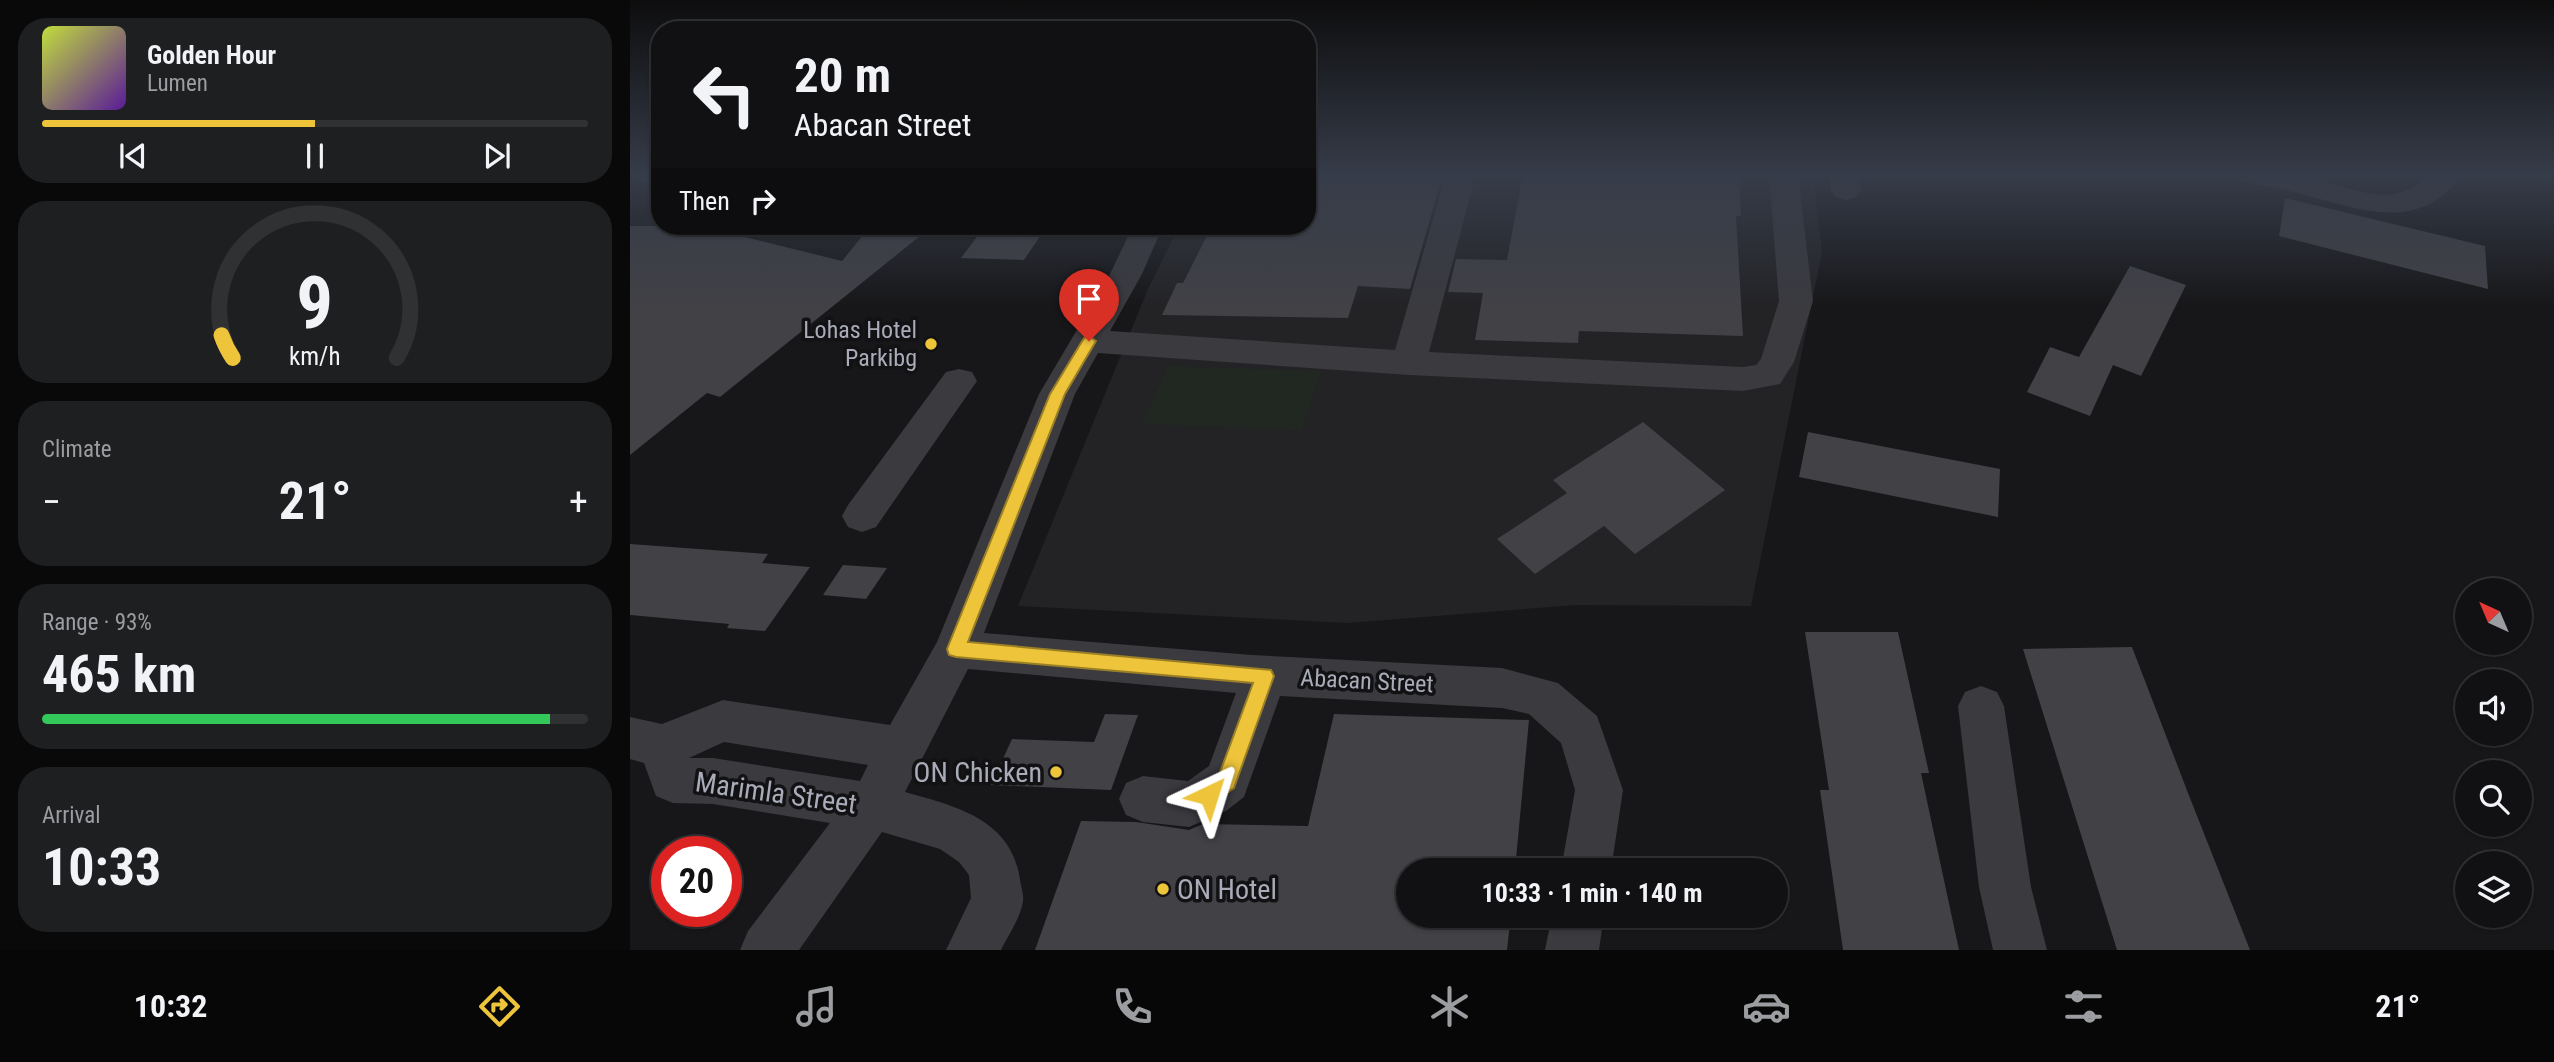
<!DOCTYPE html>
<meta charset="utf-8">
<style>
body{margin:0;font-family:"Roboto Condensed",sans-serif;background:#1e1f21;color:#f1f3f6;height:100vh;display:flex;flex-direction:column;font-size:26px;white-space:nowrap}
*{box-sizing:border-box;margin:0}
p{font-size:23px;color:#9c9da0}
.icon{flex:none;width:38px;height:38px;fill:none;stroke:currentColor;stroke-width:2;stroke-linecap:round;stroke-linejoin:round}
.map{position:relative;flex:1;overflow:hidden}
.side{display:flex;flex-direction:column;gap:18px;padding:18px;background:#09090a;width:630px}
.side>*{flex:none}
.hud{position:absolute;left:21px;top:21px;width:665px;height:214px;border-radius:28px;box-shadow:0 2px 5px #0004,0 0 0 2px #303133;background:#111113;color:#f1f3f6;overflow:hidden}
.needle{width:46px;rotate:316deg}
.fabs{position:absolute;left:1825px;top:578px;display:grid;gap:14px}
.fabs a{display:grid;place-items:center;width:77px;height:77px;border-radius:50%;background:#111113;box-shadow:0 2px 5px #0004,0 0 0 2px #303133;font-size:35px}
.speed{position:absolute;left:21px;top:836px;display:flex;gap:14px;font-size:35px;font-weight:700;text-align:center}
.speed>*{display:grid;place-content:center;width:91px;height:91px;border-radius:50%;background:#111113;box-shadow:0 2px 5px #0004,0 0 0 2px #303133;line-height:1}
.speed .limit{border:10px solid #d22;background:#fff;color:#111}
.pin{position:absolute;display:grid;place-items:center;width:60px;height:60px;color:#fff;margin:-72px -30px;border-radius:50% 50% 50% 0;rotate:-45deg;box-shadow:0 0 7px #0007}
.pin .icon{rotate:45deg}
.me{position:absolute;width:77px;margin:-38px;rotate:41deg;stroke-linejoin:round;filter:drop-shadow(0 0 5px #0008)}
.turn{display:flex;align-items:center;gap:24px;height:147px;padding:0 28px;font-size:32px}
.turn .icon{width:91px;height:91px;stroke-width:2.5}
.turn b{display:block;font-size:49px;line-height:60px}
.then{display:flex;align-items:center;height:66px;padding:0 28px;background:#0003;gap:14px;font-size:26px}
.big{font-size:52px;font-weight:700;line-height:1.1}
.side .tile{flex:1;display:flex;flex-direction:column;justify-content:center;gap:10px;min-width:0;padding:0 24px;border-radius:28px;background:#1e1f21}
.side .dial{align-items:center;gap:0}
.dial svg{height:182px;overflow:visible;fill:none;stroke:#303133;stroke-width:7;stroke-linecap:round;text-anchor:middle}
.dial text{fill:#f1f3f6;stroke:none}
.song{display:flex;align-items:center;gap:21px}
.cover{width:84px;height:84px;border-radius:10px;background:linear-gradient(135deg,hsl(70 70% 55%),hsl(270 70% 35%))}
.played{height:7px;border-radius:4px;background:linear-gradient(90deg,#edc43a 50%,#303133 50%)}
.keys{display:flex;justify-content:space-around;direction:ltr}
.heat{display:flex;justify-content:space-between;align-items:center;font-size:38px;direction:ltr}
.charge{height:10px;border-radius:5px;background:linear-gradient(90deg,#34c759 93%,#303133 0)}
.trip{position:absolute;left:766px;top:858px;width:392px;height:70px;border-radius:35px;background:#111113;box-shadow:0 2px 5px #0004,0 0 0 2px #303133;font-weight:700;line-height:70px;text-align:center}
.menu{display:flex;height:112px;justify-content:space-around;align-items:center;background:#070708;color:#9c9da0}
.menu .icon{width:49px;height:49px}
.menu .on{color:#edc43a}
.menu b{font-size:32px;color:#f1f3f6}
main{display:flex;flex:1;min-height:0}
.map>svg:first-child{display:block}
.built{fill:#232326}
.green{fill:#212822}
.building{fill:#414146}
.lines{fill:none;stroke-linecap:round;stroke-linejoin:round}
.minor{fill:#3a3a3f;fill-rule:evenodd}
.route{fill:#edc43a;stroke:#9a7f26;stroke-width:2}
.poi-dot{fill:#edc43a;stroke:#121214;stroke-width:2.5}
.labels{text-anchor:middle;dominant-baseline:central;stroke-width:7;stroke-linejoin:round;paint-order:stroke}
.poi-label{font-size:24px;fill:#a9acb8;stroke:#121214;text-anchor:end}
.street-label{font-size:24px;fill:#a9acb8;stroke:#121214}
.near-poi-label{font-size:28px;fill:#a9acb8;stroke:#121214;text-anchor:end}
.near-street-label{font-size:28px;fill:#a9acb8;stroke:#121214}
</style>
<main>
<section class="side">
<div class="tile">
<div class="song"><i class="cover"></i><div><b>Golden Hour</b><p>Lumen</p></div></div>
<div class="played"></div>
<div class="keys"><svg class="icon" aria-label="previous" viewBox="0 0 24 24"><path d="M18 5L8 12l10 7zM5 5v14"/></svg><svg class="icon" aria-label="pause" viewBox="0 0 24 24"><path d="M8 5v14M16 5v14"/></svg><svg class="icon" aria-label="next" viewBox="0 0 24 24"><path d="M6 5l10 7-10 7zM19 5v14"/></svg></div>
</div>
<div class="tile dial"><svg viewBox="0 0 100 80">
<path d="M14 69A42 42 0 1 1 86 69"/>
<path d="M14 69A42 42 0 0 1 9 59" stroke="#edc43a"/>
<text x="50" y="56" font-size="32" font-weight="700">9</text>
<text x="50" y="72" font-size="11">km/h</text>
</svg></div>
<div class="tile"><p>Climate</p>
<div class="heat"><a>−</a><b class="big">21°</b><a>+</a></div>
</div>
<div class="tile"><p>Range · 93%</p><b class="big">465 km</b><div class="charge"></div></div>
<div class="tile"><p>Arrival</p><b class="big">10:33</b></div>
</section>
<div class="map">
<svg width="1924" height="950" viewBox="0 0 1924 950">
<rect width="100%" height="100%" fill="#171719"/>
<polygon class="built" points="677,174 1183,174 1192,252 1121,606 946,605 717,623 388,606 518,289 549,226 677,226"/>
<polygon class="green" points="538,366 691,371 672,430 512,424"/>
<g class="building">
<polygon points="677,174 813,174 780,289 728,286 718,318 532,315 547,283 553,283 582,226 677,226"/>
<polygon points="893,174 1109,174 1111,216 1106,216 1113,336 949,331 948,343 845,340 853,293 818,292 826,259 877,260"/>
<polygon points="1655,198 1855,246 1858,289 1649,236"/>
<polygon points="0,226 71,226 212,261 234,234 290,236 90,397 77,393 0,455"/>
<polygon points="355,226 417,226 394,260 331,258"/>
<polygon points="1500,266 1556,285 1511,376 1483,365 1460,416 1397,392 1420,347 1449,357"/>
<polygon points="1013,422 1095,490 1005,554 974,526 905,574 867,539 937,493 923,480"/>
<polygon points="1178,432 1370,469 1368,517 1169,477"/>
<polygon points="0,544 138,554 132,563 180,567 135,631 97,628 99,624 0,615"/>
<polygon points="213,565 257,568 236,599 193,595"/>
<polygon points="1175,632 1268,632 1299,773 1291,773 1329,950 1213,950 1190,790 1199,790"/>
<polygon points="1502,647 1558,793 1620,950 1487,950 1393,649"/>
<polygon points="475,714 508,715 481,790 361,785 382,739 464,742"/>
<polygon points="704,714 899,720 885,870 779,870 779,915 881,915 877,950 405,950 451,821 506,822 559,830 573,824 678,826"/>
</g>
<g class="lines">
<g class="minor">
<polygon points="0,174 30,174 30,186 3,180"/>
<path d="M816,174H846L799,352L1113,367L1126,365L1131,359L1149,301L1139,174H1168L1183,301L1164,362L1150,384L1113,391L779,375L468,353L445,394L354,633L622,655L872,668L928,683L967,716L993,790L981,870H931L945,790L931,743L899,714L872,708L650,696L614,797L596,811L559,827L513,822L496,815L489,799L496,783L513,776L558,781L579,766L606,693L338,669L275,792C325,806 382,819 390,880C391,886 394,895 393,901C391,917 378,936 371,950H316L341,898L339,875L329,862L310,849L252,832L169,950H110L118,931L200,823L83,804L43,803L26,796L14,763L0,759V717L32,724L93,700L260,725L307,642L409,394L480,274L503,226H533L512,274L480,331L765,350ZM94,742L238,765L230,781L83,758H59Z"/>
<polygon points="1200,174 1228,174 1231,191 1226,197 1216,200 1206,197 1201,191"/>
<path d="M1603,174C1623,173 1644,172 1663,174C1713,180 1757,217 1801,174H1832C1790,235 1730,209 1672,194C1651,188 1629,185 1608,180Z"/>
<polygon points="329,369 342,372 347,381 246,527 232,532 218,527 212,516 218,505 316,372"/>
<polygon points="1351,686 1367,692 1374,706 1401,887 1417,950 1363,950 1349,887 1328,706 1335,692"/>
<polygon points="922,915 974,915 969,950 915,950"/>
</g>
</g>
<linearGradient id="sky" x2="0" y2="1"><stop stop-color="#0d0d0e"/><stop offset="0.57" stop-color="#363c49"/><stop offset="1" stop-color="#363c49" stop-opacity="0"/></linearGradient>
<rect width="1924" height="307" fill="url(#sky)"/>
<polygon class="route" points="459,336 466,341 435,394 338,642 641,670 644,676 604,788 579,805 572,802 569,795 572,788 589,775 623,683 326,657 319,655 317,649 420,394 454,338"/>
<g class="poi-dot">
<circle cx="301" cy="344" r="7"/>
<circle cx="426" cy="772" r="7"/>
<circle cx="533" cy="889" r="7"/>
</g>
<g class="labels">
<g class="poi-label">
<text x="287" y="330">Lohas Hotel<tspan x="287" dy="28">Parkibg</tspan></text>
</g>
<g class="street-label">
<text transform="translate(737 681) rotate(3)">Abacan Street</text>
</g>
<g class="near-poi-label">
<text x="412" y="772">ON Chicken</text>
<text x="547" y="889" text-anchor="start">ON Hotel</text>
</g>
<g class="near-street-label">
<text transform="translate(146 793) rotate(8)">Marimla Street</text>
</g>
</g>
</svg>
<div class="fabs">
<a><svg class="needle" viewBox="-14 -14 28 28"><path d="M0-13l5 13h-10z" fill="#e53935"/><path d="M0 13l5-13h-10z" fill="#9c9da0"/></svg></a>
<a><svg class="icon" aria-label="sound" viewBox="0 0 24 24"><path d="M4 9h4l5-4v14l-5-4H4zM17 9q2 3 0 6"/></svg></a>
<a><svg class="icon" aria-label="search" viewBox="0 0 24 24"><circle cx="10" cy="10" r="6"/><path d="M15 15l6 6"/></svg></a>
<a><svg class="icon" aria-label="layers" viewBox="0 0 24 24"><path d="M12 4l9 5-9 5-9-5zM3 14l9 5 9-5"/></svg></a>
</div>
<div class="speed"><div class="limit">20</div></div>
<div class="pin" style="left:459px;top:341px;background:#d93025"><svg class="icon" aria-label="arrive" viewBox="0 0 24 24"><path d="M6 21V4h12l-3 4 3 4H6"/></svg></div>
<svg class="me" style="left:579px;top:795px" viewBox="-20 -20 40 40"><path d="M0-17L14 15 0 8-14 15z" fill="#edc43a" stroke="#fff" stroke-width="4"/></svg>
<div class="trip">10:33 · 1 min · 140 m</div>
<div class="hud">
<div class="turn"><svg class="icon" aria-label="left" viewBox="0 0 24 24"><path d="M17 20v-9H6M10 6l-5 5 5 5"/></svg><div><b>20 m</b>Abacan Street</div></div>
<div class="then">Then<svg class="icon" aria-label="right" viewBox="0 0 24 24"><path d="M7 20v-9h11M14 6l5 5-5 5"/></svg></div>
</div>
</div>
</main>
<nav class="menu">
<b>10:32</b>
<svg class="icon on" aria-label="directions" viewBox="0 0 24 24"><path d="M12 3l9 9-9 9-9-9zM9 14v-3h6M13 9l2 2-2 2"/></svg>
<svg class="icon" aria-label="music" viewBox="0 0 24 24"><path d="M9 18V5l10-2v13"/><circle cx="6" cy="18" r="3"/><circle cx="16" cy="16" r="3"/></svg>
<svg class="icon" aria-label="phone" viewBox="0 0 24 24"><path d="M5 4h4l2 5-3 2q2 4 5 5l2-3 5 2v4C11 20 4 13 5 4z"/></svg>
<svg class="icon" aria-label="climate" viewBox="0 0 24 24"><path d="M12 3v18M4 7l16 10M4 17L20 7"/></svg>
<svg class="icon" aria-label="car" viewBox="0 0 24 24"><path d="M5 17H2v-5l4-1 3-4h7l3 4 3 1v5h-3M9 17h6M6 11h13"/><circle cx="7" cy="17" r="2"/><circle cx="17" cy="17" r="2"/></svg>
<svg class="icon" aria-label="filters" viewBox="0 0 24 24"><path d="M4 7h16M4 17h16"/><circle cx="9" cy="7" r="2"/><circle cx="15" cy="17" r="2"/></svg>
<b>21°</b>
</nav>
